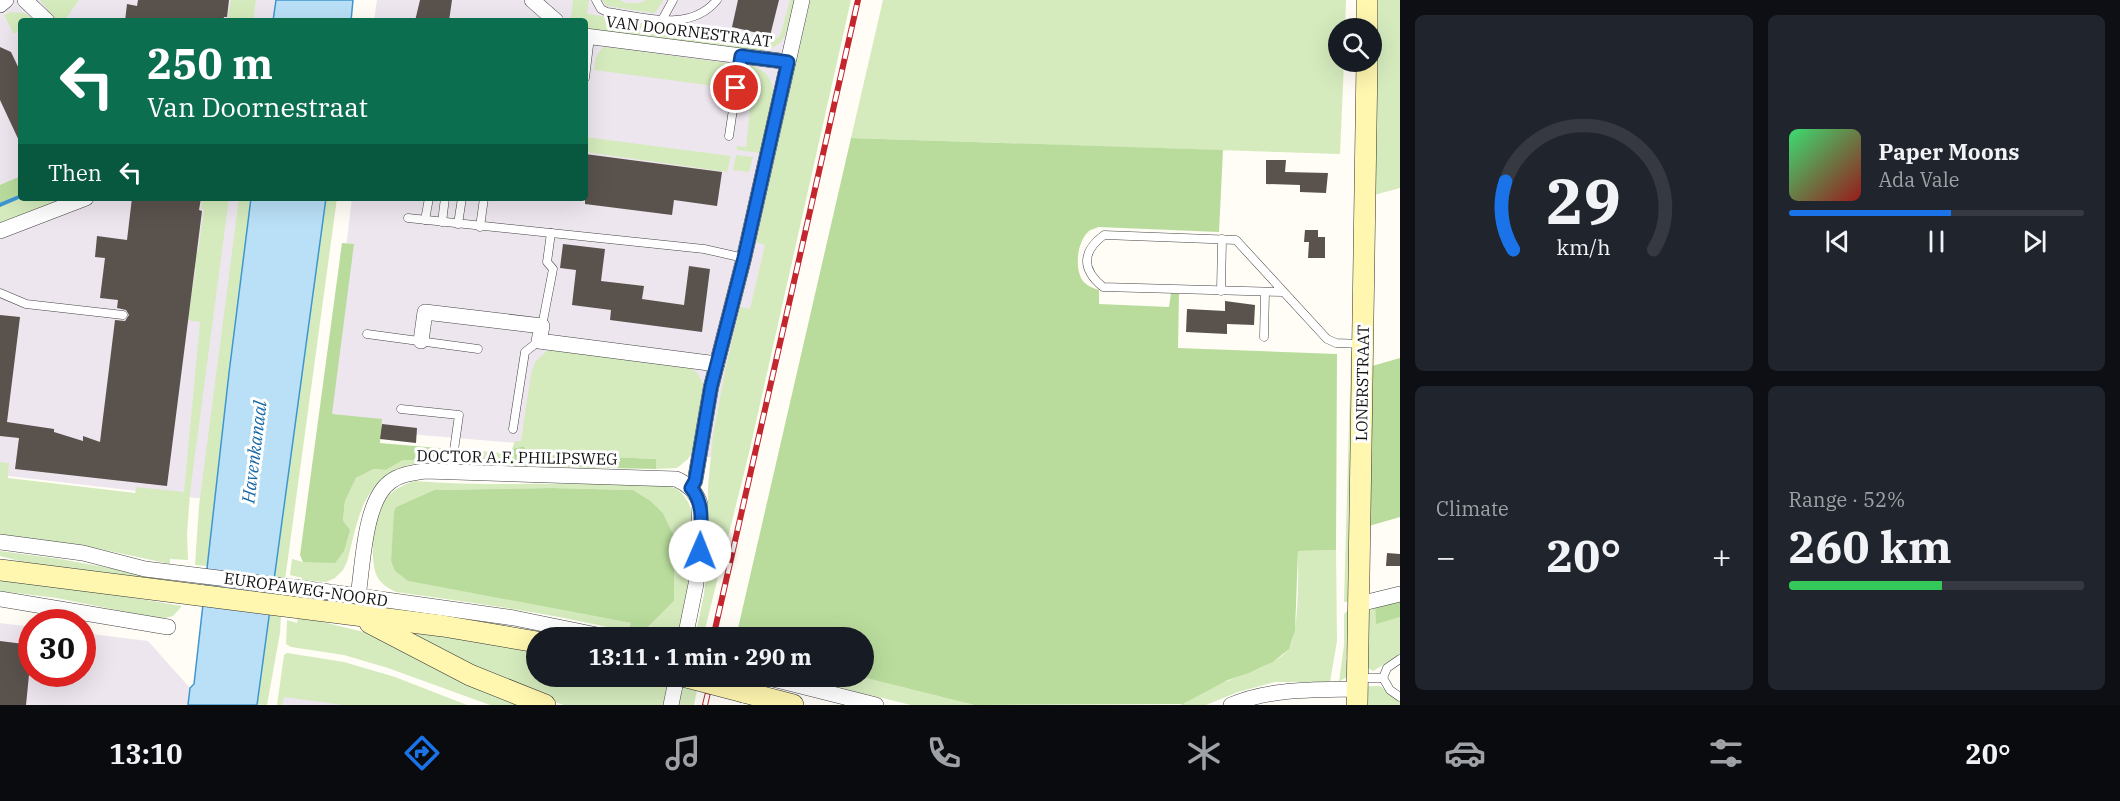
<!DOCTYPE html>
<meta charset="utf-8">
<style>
body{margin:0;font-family:"IBM Plex Serif",serif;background:#20242c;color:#f1f3f6;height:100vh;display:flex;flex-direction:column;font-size:22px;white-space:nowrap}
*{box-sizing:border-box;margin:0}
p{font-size:20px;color:#9ea1a6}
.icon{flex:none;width:33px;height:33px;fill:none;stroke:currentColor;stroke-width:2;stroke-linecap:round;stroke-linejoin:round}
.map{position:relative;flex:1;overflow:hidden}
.panel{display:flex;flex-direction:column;gap:15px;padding:15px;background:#0d0f14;width:720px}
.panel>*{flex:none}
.banner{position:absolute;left:18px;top:18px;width:570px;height:183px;border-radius:6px;box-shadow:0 6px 24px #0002;background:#0b6e4f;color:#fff;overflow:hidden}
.tools{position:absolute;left:1328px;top:18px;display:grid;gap:12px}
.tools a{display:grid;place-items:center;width:54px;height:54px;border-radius:50%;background:#171b24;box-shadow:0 6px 24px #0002;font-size:30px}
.speed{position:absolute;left:18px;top:609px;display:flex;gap:12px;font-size:30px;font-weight:700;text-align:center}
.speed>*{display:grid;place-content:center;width:78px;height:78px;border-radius:50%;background:#171b24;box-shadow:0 6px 24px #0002;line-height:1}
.speed .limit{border:9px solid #d22;background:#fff;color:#111}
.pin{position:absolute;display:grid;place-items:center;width:51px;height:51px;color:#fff;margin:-26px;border:3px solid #fff;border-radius:50%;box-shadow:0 2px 6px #0007}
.me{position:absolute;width:66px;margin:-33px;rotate:1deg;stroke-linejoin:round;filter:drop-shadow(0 0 4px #0008)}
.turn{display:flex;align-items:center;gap:21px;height:126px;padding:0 30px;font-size:27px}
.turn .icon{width:78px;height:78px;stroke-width:2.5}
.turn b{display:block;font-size:42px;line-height:51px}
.then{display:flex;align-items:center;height:57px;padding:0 30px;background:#0003;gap:12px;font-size:22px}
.big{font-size:45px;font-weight:700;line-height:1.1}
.panel .card{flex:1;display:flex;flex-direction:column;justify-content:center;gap:9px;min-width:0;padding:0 21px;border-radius:9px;background:#20242c}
.panel .dial{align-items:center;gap:0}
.dial svg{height:156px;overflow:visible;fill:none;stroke:#363941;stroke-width:7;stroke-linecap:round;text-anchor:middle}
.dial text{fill:#f1f3f6;stroke:none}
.song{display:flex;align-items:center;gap:18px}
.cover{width:72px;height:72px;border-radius:9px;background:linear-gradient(135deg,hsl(140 70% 55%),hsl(0 70% 35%))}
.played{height:6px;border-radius:3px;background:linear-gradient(90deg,#1a73e8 55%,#363941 55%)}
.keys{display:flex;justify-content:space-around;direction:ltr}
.heat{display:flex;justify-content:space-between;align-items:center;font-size:33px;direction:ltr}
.charge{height:9px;border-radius:4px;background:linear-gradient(90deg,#34c759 52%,#363941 0)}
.panel .tiles{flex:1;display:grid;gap:15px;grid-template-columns:repeat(2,1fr)}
.trip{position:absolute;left:526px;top:627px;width:348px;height:60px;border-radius:30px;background:#171b24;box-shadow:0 6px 24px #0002;font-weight:700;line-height:60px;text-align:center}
.tab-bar{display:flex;height:96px;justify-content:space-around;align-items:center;background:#090b0e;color:#9ea1a6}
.tab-bar .icon{width:42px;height:42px}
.tab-bar .current{color:#1a73e8}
.tab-bar b{font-size:27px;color:#f1f3f6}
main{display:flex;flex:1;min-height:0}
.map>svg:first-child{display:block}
.industrial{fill:#eee6ef}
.green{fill:#d5ebbd}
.forest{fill:#b9dc9c}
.water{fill:#b9e0f7;stroke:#3f96cf;stroke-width:1.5}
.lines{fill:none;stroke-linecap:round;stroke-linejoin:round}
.stream{stroke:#3f96cf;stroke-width:4}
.building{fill:#5a524d}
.lane-casing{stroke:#444;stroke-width:9}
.street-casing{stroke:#444;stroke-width:16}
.secondary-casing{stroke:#333;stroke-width:22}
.lane{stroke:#fff;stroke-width:8}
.street{stroke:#fff;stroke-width:15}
.secondary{stroke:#fff6b0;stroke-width:21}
.rail-casing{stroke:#c4262e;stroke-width:6}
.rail{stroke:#fff;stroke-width:4;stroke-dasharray:11;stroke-linecap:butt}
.secondary-bridge-casing{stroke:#333;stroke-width:22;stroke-linecap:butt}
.secondary-bridge{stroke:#fff6b0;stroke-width:21}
.route-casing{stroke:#114b97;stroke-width:15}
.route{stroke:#1a73e8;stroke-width:10}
.labels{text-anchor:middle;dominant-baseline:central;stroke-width:6;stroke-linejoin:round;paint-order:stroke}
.street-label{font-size:16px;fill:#111;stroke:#fff}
.water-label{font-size:18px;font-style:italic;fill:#1768a6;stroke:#fff}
</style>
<main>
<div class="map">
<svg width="1400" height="705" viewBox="0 0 1400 705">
<rect width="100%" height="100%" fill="#fffdf5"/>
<g class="industrial">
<polygon points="0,0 276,0 273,21 21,21 21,198 251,198 214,500 0,475"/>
<polygon points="377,0 849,0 743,457 684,457 324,427 352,198 585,198 585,21 374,21"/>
<polygon points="0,623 31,627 32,674 82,674 83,633 148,641 190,688 188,705 0,705"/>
<polygon points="281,693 356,705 279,705"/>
</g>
<g class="green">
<polygon points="40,0 79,0 64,21 56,21"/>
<polygon points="231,0 256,0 253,21 225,21 228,18"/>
<path d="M573,0H589L587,14L710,30L708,40L766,47L780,36L790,0H795C789,26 789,49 757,51L589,29L585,27V21H573L571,18Z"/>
<polygon points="602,0 620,0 626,3 639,3 646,0 663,0 656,12 653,13 607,6"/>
<polygon points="810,0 851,0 749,453 703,637 695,637 704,594 708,558 708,486 713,435 726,366 740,307 750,309 765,245 756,242"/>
<polygon points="883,0 1346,0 1345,28 1338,28 1338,62 1344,62 1340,154 851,138"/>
<polygon points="1378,0 1400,0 1400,188 1374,195"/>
<polygon points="11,12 24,13 37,21 21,21 21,36 18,31 14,34 4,15"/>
<polygon points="607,47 727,63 732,69 730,88 594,70 596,57 602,48"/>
<path d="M751,65C764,69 772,78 773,92L760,153L737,150V146L746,147L754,74L744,72Z"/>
<polygon points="585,137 731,156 727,172 585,152"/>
<polygon points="736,155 753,157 749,172 733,170"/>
<polygon points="21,193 21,198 65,198 0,223 0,203"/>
<polygon points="202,198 229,198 190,493 187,534 188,560 170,559 170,564 86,546 0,535 0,462 9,463 8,478 135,493 137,487 184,492 200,322 187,320 196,269 193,268 195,252 198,251 204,210 201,209"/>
<polygon points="239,198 251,198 207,566 195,565 199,506"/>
<polygon points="326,198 337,198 285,580 273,578"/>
<polygon points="549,349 692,369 698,374 703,384 694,448 688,459 677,468 656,469 656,459 527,453 524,446 512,449 515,441 521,441 531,374 535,362"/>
<polygon points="1351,351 1354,353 1353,601 1344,602"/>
<path d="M438,448H444L443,459C430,466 416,461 403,467C360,485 358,522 347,562L343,570L335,578L326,582L302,580V578L290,575L292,559L303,562L343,521L345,501L356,478L374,469L386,470L403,460L437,457Z"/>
<polygon points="468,450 514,454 517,466 471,464 467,460"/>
<path d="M415,481C475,486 537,483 598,484C618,484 653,482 672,487C679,489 684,495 688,502C702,527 684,608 678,637H655L641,634L674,601V536L663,513L651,501L633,490L552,488L434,490L396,507L391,560L395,571L409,581L632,623L628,632C552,613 474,603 396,592C388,588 379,583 376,574C370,557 372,515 384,501C392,490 402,485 415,481Z"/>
<path d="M1336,550L1337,641L1330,682H1275L1238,692L1206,705H1180C1197,698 1212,686 1230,680C1249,672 1271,667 1287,651C1300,638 1298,571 1298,551Z"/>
<polygon points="0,551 60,559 164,578 163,583 46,568 0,556"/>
<polygon points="0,578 69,587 182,606 173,616 161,619 57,598 0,591"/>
<polygon points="1375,607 1376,623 1400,617 1400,655 1373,671 1367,667 1368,612"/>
<polygon points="1352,610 1346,659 1349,664 1348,676 1339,682 1344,645 1344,614 1347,611"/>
<polygon points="268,614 281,615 280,633 267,705 257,705"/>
<polygon points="298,616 372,634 526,705 490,705 388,668 344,655 291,647 286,644 287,620 297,623"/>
<polygon points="396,629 537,651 537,676 638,677 668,684 663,705 564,705 536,696"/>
<polygon points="287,653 344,662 395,677 467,705 343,705 284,697 282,705 277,705 284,655"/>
<polygon points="796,677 862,677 974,705 911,705"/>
<polygon points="682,686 697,690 694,705 679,705"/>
<polygon points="1369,686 1380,686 1400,701 1400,705 1365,705 1367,688"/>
</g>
<g class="forest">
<path d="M851,138L1223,150L1219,232L1098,227C1097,228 1090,230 1089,231C1077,241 1074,269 1083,281C1087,286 1093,288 1099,290V304L1169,307L1171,293L1179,294L1178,348L1337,354L1336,550L1298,551L1295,631L1289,649L1273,662L1249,673L1228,680L1183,704L974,705L862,677L864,676V638L736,637Z"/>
<polygon points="21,176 21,193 0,203 0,185"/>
<polygon points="342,243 354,244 332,414 382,419 380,443 438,448 437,457 431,460 403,460 386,470 374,469 356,478 345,501 343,521 350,530 344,551 335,563 303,562 300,555"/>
<polygon points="1400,358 1400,517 1369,526 1372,366"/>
<polygon points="524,446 527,453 656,459 656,469 517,466 512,449"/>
<polygon points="552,488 633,490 651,501 663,513 674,536 674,601 641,634 628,632 631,623 408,581 395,571 391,561 394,512 396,507 434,490"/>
<polygon points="1400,601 1400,617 1376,624 1375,607"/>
</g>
<g class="water">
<polygon points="276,0 353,0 351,21 273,21"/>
<polygon points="251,198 326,198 257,705 188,705 190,688 194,684 229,373"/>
</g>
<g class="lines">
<polyline class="stream" points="0,205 21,196"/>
</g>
<g class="building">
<polygon points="138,0 229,0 227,17 224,17 223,21 125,21 127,4 137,6"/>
<polygon points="420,0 452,0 449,21 415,21"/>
<polygon points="738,0 779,0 770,36 732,27"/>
<polygon points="0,47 11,52 21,73 21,145 0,100"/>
<polygon points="585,154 722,172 717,206 674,200 672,215 585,204"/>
<polygon points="1266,160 1286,160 1285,172 1328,173 1326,193 1300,192 1300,185 1266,184"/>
<polygon points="132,198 201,198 199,210 202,211 167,486 15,469 19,438 0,436 0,315 20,317 7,422 54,429 54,432 83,441 83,436 100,442 115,320 125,321 129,315 126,310 117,308 118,300 100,298 105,258 95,257 97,236 127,240"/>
<polygon points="1305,230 1318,230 1318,237 1325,237 1325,258 1308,258 1309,242 1304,242"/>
<polygon points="563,244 605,249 601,281 644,286 642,299 684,305 689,266 710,269 702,332 610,320 611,310 572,305 576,270 560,268"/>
<polygon points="1225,301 1255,305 1254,325 1227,324 1227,334 1186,332 1187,309 1225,311"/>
<polygon points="382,424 417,428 416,443 380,439"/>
<polygon points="1387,553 1400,554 1400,566 1386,566"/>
<polygon points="0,641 32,645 26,705 0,705"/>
</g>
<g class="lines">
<defs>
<g id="lane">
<path d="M596,0L601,9L607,12C644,17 690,33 717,0"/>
<polyline points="662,20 673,0"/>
<polyline points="585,78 590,37"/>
<polyline points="729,136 741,56"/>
<polyline points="408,218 704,249 744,258"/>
<polyline points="425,220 429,198"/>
<polyline points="442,222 445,198"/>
<polyline points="458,224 462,198"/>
<polyline points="480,227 484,198"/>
<polyline points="1221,291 1222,239"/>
<path d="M1283,292L1103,287C1082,270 1081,252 1104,235L1236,240L1327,339L1336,343L1362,344"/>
<polyline points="0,293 26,304 123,315"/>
<polyline points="542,326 553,269 547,262 551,233"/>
<polyline points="367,334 478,349"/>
<polyline points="1264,337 1265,292"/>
<polyline points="401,409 459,415 451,471"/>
<polyline points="513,429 525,352 539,341"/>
<polyline points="1360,678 1383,678"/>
<polyline points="1383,678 1387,668 1400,659"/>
<polyline points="1383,678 1390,690 1400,697"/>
</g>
<g id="street">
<polyline points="25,0 47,21"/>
<polyline points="532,0 556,21"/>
<polyline points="0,5 6,0"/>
<polyline points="585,36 788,62"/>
<polyline points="0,231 86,198"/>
<polyline points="421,341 425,312 542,326 539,341 717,364"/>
<polyline points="691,488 695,481 711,387 744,258 802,0"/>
<polyline points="0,542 83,553 145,569 301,588 514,618 612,638"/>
<path d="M358,596C363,566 364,501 390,482C400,474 413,473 425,471L676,479C688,484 696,491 700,504L696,584L685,638"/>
<polyline points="0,599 168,627"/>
<polyline points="1359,604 1400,594"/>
<polyline points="761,676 876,705"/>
<polyline points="671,705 677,676"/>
<path d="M1231,705C1270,688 1315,690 1357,689"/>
</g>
<g id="secondary">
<polyline points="1367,28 1367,0"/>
<polyline points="0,570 443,626 537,642"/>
<polyline points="370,623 470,675 545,705"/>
<polyline points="744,692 793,705"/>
<polyline points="1357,705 1367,62"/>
</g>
</defs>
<use href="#lane" class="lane-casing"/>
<use href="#street" class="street-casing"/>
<use href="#secondary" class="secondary-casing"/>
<use href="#lane" class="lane"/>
<use href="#street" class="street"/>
<use href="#secondary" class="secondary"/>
<defs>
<g id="rail">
<polyline points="713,638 858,0"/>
<polyline points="705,705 712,676"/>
</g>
</defs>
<use href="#rail" class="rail-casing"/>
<use href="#rail" class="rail"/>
<defs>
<polyline id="secondary-bridge" points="683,676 744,692"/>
</defs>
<use href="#secondary-bridge" class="secondary-bridge-casing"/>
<use href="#secondary-bridge" class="secondary-bridge"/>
</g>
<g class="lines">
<defs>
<path id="route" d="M700,551C700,529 706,505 691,488L695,481L711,387L744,258L788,62L741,56L736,88"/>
</defs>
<use href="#route" class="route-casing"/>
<use href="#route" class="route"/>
</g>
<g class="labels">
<g class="street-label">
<text transform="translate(689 31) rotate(7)">VAN DOORNESTRAAT</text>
<text transform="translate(1362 383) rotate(-89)">LONERSTRAAT</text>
<text transform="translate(517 457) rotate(1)">DOCTOR A.F. PHILIPSWEG</text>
<text transform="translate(306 589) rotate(8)">EUROPAWEG-NOORD</text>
</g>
<g class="water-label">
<text transform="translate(254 452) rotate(-83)">Havenkanaal</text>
</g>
</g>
</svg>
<div class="tools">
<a><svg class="icon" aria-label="search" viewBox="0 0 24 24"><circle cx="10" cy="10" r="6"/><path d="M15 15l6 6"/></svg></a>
</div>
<div class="speed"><div class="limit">30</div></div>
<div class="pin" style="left:736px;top:88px;background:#d93025"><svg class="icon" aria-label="arrive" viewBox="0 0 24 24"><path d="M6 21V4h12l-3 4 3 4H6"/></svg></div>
<svg class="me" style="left:700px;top:551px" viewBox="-20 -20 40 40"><circle r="19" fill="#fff"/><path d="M0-13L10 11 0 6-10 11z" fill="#1a73e8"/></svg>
<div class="trip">13:11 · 1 min · 290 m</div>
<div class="banner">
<div class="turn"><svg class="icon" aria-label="left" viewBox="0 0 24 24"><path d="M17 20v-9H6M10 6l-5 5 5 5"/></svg><div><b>250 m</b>Van Doornestraat</div></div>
<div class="then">Then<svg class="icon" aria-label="left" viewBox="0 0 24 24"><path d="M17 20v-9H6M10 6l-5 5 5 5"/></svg></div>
</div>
</div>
<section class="panel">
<div class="tiles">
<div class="card dial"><svg viewBox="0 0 100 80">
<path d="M14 69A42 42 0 1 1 86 69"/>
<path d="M14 69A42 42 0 0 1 10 34" stroke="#1a73e8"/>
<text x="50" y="56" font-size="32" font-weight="700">29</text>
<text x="50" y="72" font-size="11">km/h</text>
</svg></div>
<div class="card">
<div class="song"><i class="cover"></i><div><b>Paper Moons</b><p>Ada Vale</p></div></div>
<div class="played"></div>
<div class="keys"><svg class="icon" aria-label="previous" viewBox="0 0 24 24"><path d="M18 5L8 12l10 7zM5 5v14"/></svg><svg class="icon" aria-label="pause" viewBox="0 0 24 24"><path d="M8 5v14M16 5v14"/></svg><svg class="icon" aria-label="next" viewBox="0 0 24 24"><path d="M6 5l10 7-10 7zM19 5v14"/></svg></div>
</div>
<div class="card"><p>Climate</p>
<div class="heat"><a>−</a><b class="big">20°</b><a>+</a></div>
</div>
<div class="card"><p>Range · 52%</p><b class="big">260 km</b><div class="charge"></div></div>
</div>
</section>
</main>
<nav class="tab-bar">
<b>13:10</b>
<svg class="icon current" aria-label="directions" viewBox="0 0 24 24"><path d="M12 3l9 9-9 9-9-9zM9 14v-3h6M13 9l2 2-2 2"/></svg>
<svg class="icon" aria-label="music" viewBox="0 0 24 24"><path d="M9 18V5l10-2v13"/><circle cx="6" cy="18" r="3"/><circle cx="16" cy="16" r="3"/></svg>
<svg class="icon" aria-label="phone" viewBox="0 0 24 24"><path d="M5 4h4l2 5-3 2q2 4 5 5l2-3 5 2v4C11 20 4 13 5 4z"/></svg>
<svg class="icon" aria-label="climate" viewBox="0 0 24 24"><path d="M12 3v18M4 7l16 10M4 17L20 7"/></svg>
<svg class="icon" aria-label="car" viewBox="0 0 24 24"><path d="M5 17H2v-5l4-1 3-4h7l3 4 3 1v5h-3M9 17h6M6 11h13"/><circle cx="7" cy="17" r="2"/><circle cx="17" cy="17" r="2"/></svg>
<svg class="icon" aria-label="filters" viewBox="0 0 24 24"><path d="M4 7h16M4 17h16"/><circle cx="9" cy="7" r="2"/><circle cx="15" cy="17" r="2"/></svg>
<b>20°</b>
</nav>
